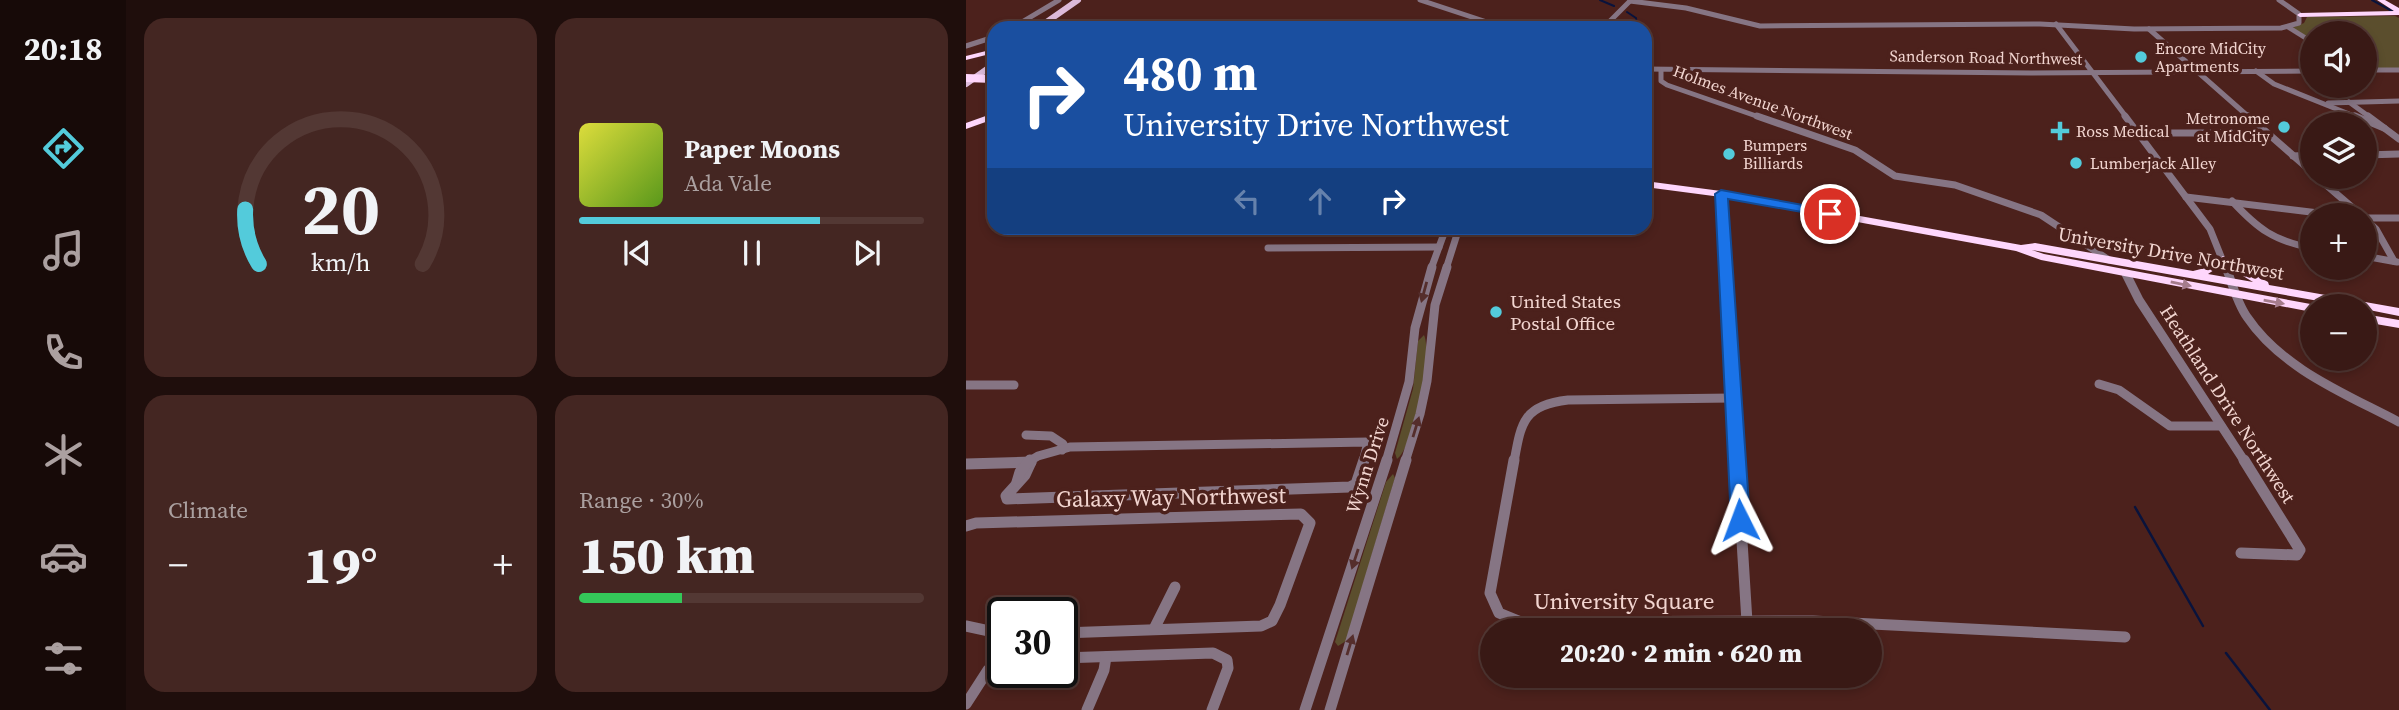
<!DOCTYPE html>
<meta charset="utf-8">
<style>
body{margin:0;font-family:"Source Serif 4",serif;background:#442622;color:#f1f3f6;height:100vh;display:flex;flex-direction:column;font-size:26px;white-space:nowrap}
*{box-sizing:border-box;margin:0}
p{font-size:23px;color:#aba0a0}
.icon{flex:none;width:38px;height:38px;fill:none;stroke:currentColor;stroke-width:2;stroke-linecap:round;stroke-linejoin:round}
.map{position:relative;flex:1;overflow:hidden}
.drawer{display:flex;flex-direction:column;gap:18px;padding:18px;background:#1f0e0c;width:840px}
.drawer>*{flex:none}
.top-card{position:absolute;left:21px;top:21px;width:665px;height:214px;border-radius:21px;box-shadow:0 4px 10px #0003,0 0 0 2px #533834;background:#1a4fa0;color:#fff;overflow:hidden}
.buttons{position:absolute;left:1334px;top:21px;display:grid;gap:14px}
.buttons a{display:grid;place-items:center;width:77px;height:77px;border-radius:50%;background:#391915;box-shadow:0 4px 10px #0003,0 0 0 2px #533834;font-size:35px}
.speed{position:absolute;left:21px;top:597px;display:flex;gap:14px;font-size:35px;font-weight:700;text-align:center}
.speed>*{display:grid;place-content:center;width:91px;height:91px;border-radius:50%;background:#391915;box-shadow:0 4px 10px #0003,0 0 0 2px #533834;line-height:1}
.speed .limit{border:4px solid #111;border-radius:10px;background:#fff;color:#111}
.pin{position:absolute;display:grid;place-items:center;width:60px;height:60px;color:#fff;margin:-30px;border:4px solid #fff;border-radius:50%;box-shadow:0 2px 7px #0007}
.me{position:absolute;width:77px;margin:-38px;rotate:357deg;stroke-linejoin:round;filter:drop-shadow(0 0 5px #0008)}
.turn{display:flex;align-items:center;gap:24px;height:147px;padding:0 21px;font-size:32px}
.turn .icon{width:91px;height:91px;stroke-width:2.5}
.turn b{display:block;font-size:49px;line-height:60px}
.lanes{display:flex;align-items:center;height:66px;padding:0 21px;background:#0003;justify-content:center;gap:35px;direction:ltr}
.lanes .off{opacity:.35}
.big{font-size:52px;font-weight:800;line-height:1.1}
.drawer .tile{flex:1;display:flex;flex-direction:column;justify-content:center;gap:10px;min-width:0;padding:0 24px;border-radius:21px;background:#442622}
.drawer .dial{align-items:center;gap:0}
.dial svg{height:182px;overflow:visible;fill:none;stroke:#533834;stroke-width:7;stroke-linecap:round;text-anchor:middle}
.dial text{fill:#f1f3f6;stroke:none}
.song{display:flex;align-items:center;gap:21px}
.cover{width:84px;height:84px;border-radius:10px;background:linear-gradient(135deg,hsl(60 70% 55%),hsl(90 70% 35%))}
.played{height:7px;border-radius:4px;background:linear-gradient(90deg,#53cbdb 70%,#533834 70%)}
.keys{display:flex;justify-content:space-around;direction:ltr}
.heat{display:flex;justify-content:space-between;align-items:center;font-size:38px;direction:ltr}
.charge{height:10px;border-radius:5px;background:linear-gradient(90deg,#34c759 30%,#533834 0)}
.drawer .tiles{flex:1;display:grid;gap:18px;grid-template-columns:repeat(2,1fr)}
.trip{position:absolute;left:514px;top:618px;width:402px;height:70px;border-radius:35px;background:#391915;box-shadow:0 4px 10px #0003,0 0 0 2px #533834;font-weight:800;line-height:70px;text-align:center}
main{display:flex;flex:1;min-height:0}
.tabs{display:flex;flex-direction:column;width:126px;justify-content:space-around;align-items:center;background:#170a08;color:#aba0a0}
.tabs .icon{width:49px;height:49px}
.tabs .active{color:#53cbdb}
.tabs b{font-size:32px;color:#f1f3f6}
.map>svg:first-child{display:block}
.green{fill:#5b4e2d}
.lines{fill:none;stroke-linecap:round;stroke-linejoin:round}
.stream-far1{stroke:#09133c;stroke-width:2}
.stream{stroke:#09133c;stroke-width:2.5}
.minor-far3{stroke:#867584;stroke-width:5}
.minor-far2{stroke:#867584;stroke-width:7}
.minor-far1{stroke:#867584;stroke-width:9}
.minor{stroke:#867584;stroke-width:11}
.major{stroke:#dcbada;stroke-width:6}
.highway{fill:#fed6fc;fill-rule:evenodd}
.highway-bridge{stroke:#fed6fc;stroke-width:8}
.oneway{fill:#a57c8c}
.oneway2{fill:#552e2c}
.route{fill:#1a73e8;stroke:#114b97;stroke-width:2}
.poi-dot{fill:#53cbdb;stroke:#4c211c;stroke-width:2.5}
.labels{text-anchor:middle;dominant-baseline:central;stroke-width:7;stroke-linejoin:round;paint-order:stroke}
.far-poi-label{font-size:16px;fill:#f2d5d0;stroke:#4c211c;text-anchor:start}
.far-street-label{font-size:16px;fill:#f2d5d0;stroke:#4c211c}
.street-label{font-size:19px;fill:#f2d5d0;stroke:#4c211c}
.poi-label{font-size:19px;fill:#f2d5d0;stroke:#4c211c;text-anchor:start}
.near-street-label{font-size:23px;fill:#f2d5d0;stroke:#4c211c}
</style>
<main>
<nav class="tabs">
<b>20:18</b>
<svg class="icon active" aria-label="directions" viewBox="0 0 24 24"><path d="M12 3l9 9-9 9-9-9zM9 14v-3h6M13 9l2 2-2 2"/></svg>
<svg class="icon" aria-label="music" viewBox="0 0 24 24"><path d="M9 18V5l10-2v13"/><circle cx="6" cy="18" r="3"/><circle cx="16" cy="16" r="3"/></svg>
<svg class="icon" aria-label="phone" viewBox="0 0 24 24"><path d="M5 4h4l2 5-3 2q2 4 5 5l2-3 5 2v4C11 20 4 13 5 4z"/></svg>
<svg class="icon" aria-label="climate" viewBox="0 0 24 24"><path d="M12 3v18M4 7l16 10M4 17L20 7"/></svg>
<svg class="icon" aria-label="car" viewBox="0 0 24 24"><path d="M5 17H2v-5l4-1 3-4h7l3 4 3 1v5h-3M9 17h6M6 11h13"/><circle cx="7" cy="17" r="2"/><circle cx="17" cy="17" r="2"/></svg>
<svg class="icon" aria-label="filters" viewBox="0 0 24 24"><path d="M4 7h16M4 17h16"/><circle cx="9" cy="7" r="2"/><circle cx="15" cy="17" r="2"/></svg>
</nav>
<section class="drawer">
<div class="tiles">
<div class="tile dial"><svg viewBox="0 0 100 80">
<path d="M14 69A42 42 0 1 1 86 69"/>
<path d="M14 69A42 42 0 0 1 8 45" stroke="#53cbdb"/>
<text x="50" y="56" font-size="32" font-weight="700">20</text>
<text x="50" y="72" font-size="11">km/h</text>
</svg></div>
<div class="tile">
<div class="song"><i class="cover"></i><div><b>Paper Moons</b><p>Ada Vale</p></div></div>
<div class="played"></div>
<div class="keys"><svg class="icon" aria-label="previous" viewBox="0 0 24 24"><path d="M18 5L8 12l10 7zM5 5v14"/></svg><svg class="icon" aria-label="pause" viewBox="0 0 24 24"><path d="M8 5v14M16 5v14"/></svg><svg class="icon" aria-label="next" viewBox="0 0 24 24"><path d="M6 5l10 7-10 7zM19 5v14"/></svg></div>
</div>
<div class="tile"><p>Climate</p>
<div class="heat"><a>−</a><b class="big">19°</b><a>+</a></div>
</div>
<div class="tile"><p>Range · 30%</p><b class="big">150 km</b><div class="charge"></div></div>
</div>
</section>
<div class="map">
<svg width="1433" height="710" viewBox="0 0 1433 710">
<rect width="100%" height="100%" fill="#4c211c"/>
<g class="green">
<polygon points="1429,16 1433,18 1433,70 1398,70 1398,33 1346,33 1346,42 1326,28 1338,23 1341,17"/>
<path d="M458,335C467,353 447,449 431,459L429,453L447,389L452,341Z"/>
<polygon points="427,474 429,478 380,641 372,646 369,642 420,482"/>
</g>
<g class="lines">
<g class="stream-far1">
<polyline points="634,0 648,6"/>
<polyline points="1406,0 1426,11"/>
<polyline points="661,12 670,18 671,28"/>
</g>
<g class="stream">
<polyline points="1169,507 1237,626"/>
<polyline points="1260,653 1304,710"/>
</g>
<g class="minor-far3">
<polyline points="454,0 539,28"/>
<polyline points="664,1 720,8 794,26 1074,24 1168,29 1315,28 1333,23 1333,14 1313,0"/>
<polyline points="1090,24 1161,118"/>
<polyline points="1322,27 1346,42"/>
<polyline points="46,28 93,0"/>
<polyline points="637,28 665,0"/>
<polyline points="1183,29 1284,118"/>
<polyline points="0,46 28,37"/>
<polyline points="679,69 1065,73 1346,71"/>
<polyline points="695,70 695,81 701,85 796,118"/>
<polyline points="1398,70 1433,70"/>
<polyline points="1290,71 1308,84 1393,118"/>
<polyline points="1383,102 1405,118"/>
<polyline points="1362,103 1433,101"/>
</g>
<g class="minor-far2">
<polyline points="791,116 889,150 929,176 989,185 1075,215 1143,260"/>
<polyline points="1159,116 1244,229 1260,269"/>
<polyline points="1282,116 1346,172"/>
<polyline points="1389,116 1418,128"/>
<polyline points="1402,116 1433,139"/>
<polyline points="1174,133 1300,133"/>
<polyline points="1398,155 1433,154"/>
<polyline points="1327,156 1346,155"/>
<polyline points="1351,177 1395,215"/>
<polyline points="755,194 760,269"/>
<polyline points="1220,197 1369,215"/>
<path d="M1266,201C1292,229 1308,241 1346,248"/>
<polyline points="1398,218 1410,229 1428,261"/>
<polyline points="1398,218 1433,218"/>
<polyline points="302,248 473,247"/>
<polyline points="1398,256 1431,262"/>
<polyline points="465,269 480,228"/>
<polyline points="480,269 493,228"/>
</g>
<g class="minor-far1">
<polyline points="759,267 771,462"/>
<path d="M1260,267C1266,283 1271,303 1281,317C1316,369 1380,394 1433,422"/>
<polyline points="1160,274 1173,300 1279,462"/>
<polyline points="1133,384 1153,390 1204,426 1255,426"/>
<polyline points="0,385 48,385"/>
<polyline points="60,435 85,436 97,444 96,450"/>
<polyline points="62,462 65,462"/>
<polyline points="62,462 72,456 104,447 402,442 397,462"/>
<polyline points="420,462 443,382 449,328 466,267"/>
<polyline points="439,462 454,414 461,381 469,305 481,267"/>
<path d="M548,462C555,423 557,405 602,400L767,398"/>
</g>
<g class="minor">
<polyline points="548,460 524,593 533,613 555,622 847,621 1159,637"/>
<polyline points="771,460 781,622"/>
<polyline points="65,462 59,475 40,496 41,499 384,487 390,484 398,460"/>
<polyline points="0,464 65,462"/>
<polyline points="51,482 54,472 64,460"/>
<polyline points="0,526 10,523 335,514 344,523 314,605 306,621 295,626 96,633"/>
<polyline points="1275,553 1331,555 1334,550 1278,460"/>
<polyline points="0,626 37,634"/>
<polyline points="188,629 209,587"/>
<polyline points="96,658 247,653 261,660 262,668 246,710"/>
<polyline points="0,704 22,670 37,661"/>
<polyline points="121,710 138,670 140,657"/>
<polyline points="339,710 421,460"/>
<polyline points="364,710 440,460"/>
</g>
<g class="major">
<polyline points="72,28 112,0"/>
<polyline points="0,84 28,64"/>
</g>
<g class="highway">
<polygon points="1411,0 1419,0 1433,8 1433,15 1334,17 1331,15 1334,13 1428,11"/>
<polygon points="28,49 28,53 0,60 0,56"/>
<polygon points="21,82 28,83 28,87 21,86"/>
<polygon points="28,113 28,119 0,129 0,123"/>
<path d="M679,181L755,191L1055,245L1069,243L1227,271L1239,268L1257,256L1302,282L1303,285L1433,308V316L1398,309V306H1381L1066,250L1078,254L1350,305L1346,306V312L1075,260L1050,251L755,197L679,187ZM1257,264L1287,282L1242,274Z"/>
<polygon points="1398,314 1433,320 1433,328 1398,322"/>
</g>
<polyline class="highway-bridge" points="0,78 27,79"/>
</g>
<defs><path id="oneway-solid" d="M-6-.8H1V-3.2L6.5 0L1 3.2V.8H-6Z" transform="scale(1.75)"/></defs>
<g class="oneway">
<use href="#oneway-solid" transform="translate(1215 284) rotate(11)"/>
<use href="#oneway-solid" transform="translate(1308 302) rotate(10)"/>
</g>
<g class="oneway2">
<use href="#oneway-solid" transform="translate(458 292) rotate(105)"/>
<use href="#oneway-solid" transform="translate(450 427) rotate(-73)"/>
<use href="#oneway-solid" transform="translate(389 559) rotate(108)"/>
<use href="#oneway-solid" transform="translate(384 645) rotate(-73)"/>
</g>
<polygon class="route" points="755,190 864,210 871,214 864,217 762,199 784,520 781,526 774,528 768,526 765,520 749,194"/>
<g class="poi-dot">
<circle cx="1175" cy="57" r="7"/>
<circle cx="1318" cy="127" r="7"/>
<path d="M1090.5 120.5h7v7h7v7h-7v7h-7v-7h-7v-7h7z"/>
<circle cx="763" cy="154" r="7"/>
<circle cx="1110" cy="163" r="7"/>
<circle cx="530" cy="312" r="7"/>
</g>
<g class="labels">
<g class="far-poi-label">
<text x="1189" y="48">Encore MidCity<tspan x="1189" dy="18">Apartments</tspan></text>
<text x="1304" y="118" text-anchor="end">Metronome<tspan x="1304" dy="18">at MidCity</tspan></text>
<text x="1110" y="131">Ross Medical</text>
<text x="777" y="145">Bumpers<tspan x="777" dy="18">Billiards</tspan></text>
<text x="1124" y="163">Lumberjack Alley</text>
</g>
<g class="far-street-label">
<text transform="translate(1020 57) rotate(1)">Sanderson Road Northwest</text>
<text transform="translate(797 102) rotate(20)">Holmes Avenue Northwest</text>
</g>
<g class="street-label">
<text transform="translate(1205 253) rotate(10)">University Drive Northwest</text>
<text transform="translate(1262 404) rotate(57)">Heathland Drive Northwest</text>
<text transform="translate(401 465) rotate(-72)">Wynn Drive</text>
</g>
<g class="poi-label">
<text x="544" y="301">United States<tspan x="544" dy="22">Postal Office</tspan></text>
</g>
<g class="near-street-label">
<text transform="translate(205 497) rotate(-1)">Galaxy Way Northwest</text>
<text x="658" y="601">University Square</text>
</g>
</g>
</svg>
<div class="buttons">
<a><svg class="icon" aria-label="sound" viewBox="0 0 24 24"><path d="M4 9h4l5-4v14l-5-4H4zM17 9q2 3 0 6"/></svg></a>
<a><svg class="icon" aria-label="layers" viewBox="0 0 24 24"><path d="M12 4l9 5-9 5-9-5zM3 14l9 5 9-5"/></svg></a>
<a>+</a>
<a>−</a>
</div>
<div class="speed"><div class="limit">30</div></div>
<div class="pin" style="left:864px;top:214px;background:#d93025"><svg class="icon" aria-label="arrive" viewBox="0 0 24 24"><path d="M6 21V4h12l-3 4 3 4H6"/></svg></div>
<svg class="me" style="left:774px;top:520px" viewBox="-20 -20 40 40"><path d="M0-17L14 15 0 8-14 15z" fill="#1a73e8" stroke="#fff" stroke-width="4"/></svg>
<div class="trip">20:20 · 2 min · 620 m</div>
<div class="top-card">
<div class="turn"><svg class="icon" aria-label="right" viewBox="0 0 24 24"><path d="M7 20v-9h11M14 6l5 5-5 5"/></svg><div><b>480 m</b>University Drive Northwest</div></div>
<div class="lanes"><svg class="icon off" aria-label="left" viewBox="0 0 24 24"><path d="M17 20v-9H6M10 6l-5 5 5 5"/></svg><svg class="icon off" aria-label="ahead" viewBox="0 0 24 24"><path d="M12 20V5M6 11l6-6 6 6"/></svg><svg class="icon" aria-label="right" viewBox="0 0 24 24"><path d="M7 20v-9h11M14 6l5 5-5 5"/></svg></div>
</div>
</div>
</main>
